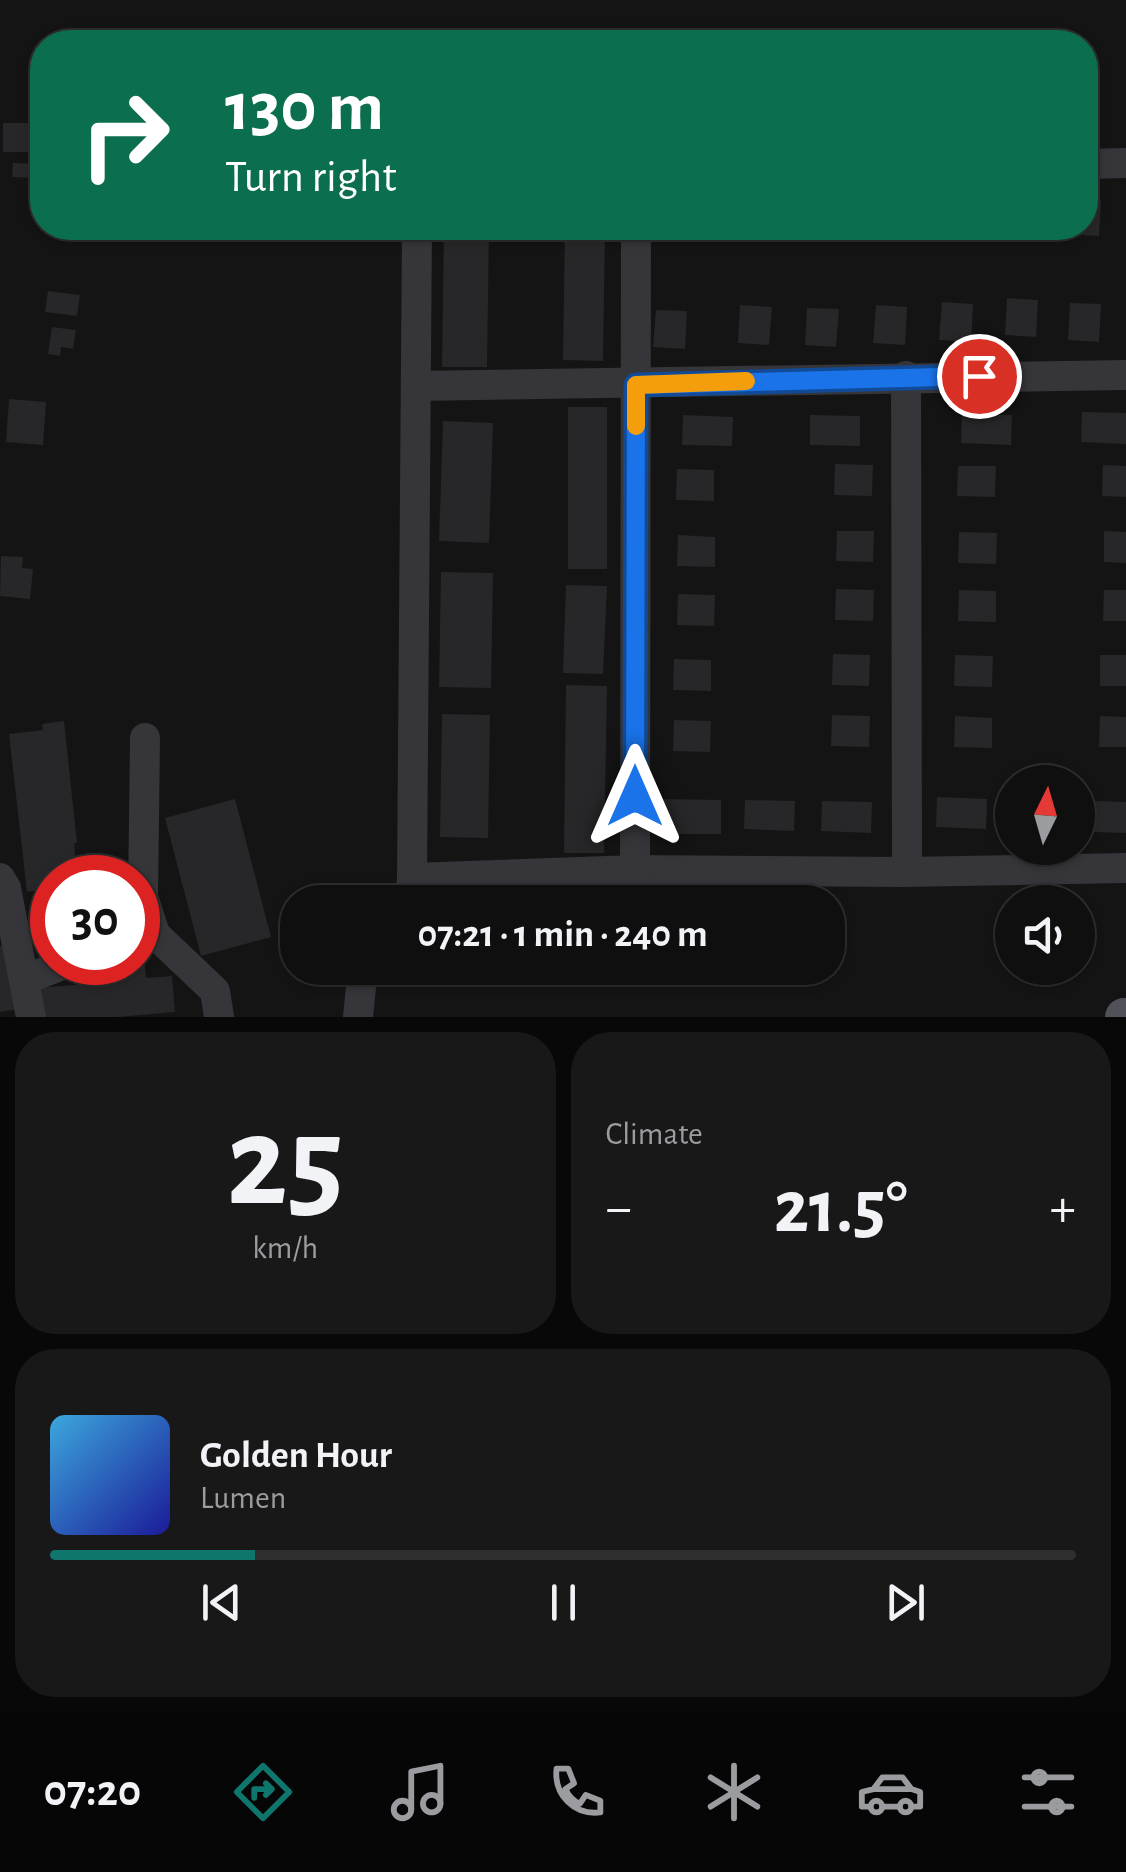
<!DOCTYPE html>
<meta charset="utf-8">
<style>
body{margin:0;font-family:"Alegreya Sans",sans-serif;background:#181819;color:#f1f3f6;height:100vh;display:flex;flex-direction:column;font-size:38px;white-space:nowrap}
*{box-sizing:border-box;margin:0}
p{font-size:32px;color:#9b9c9f}
.icon{flex:none;width:55px;height:55px;fill:none;stroke:currentColor;stroke-width:2;stroke-linecap:round;stroke-linejoin:round}
.map{position:relative;height:1017px;overflow:hidden}
.drawer{display:flex;flex-direction:column;gap:15px;padding:15px;background:#080809;flex:1}
.drawer>*{flex:none}
.guide{position:absolute;left:30px;top:30px;width:1068px;height:210px;border-radius:40px;box-shadow:0 2px 8px #0004,0 0 0 2px #2f2f30;background:#0b6e4f;color:#fff;overflow:hidden}
.needle{width:65px;rotate:5deg}
.tools{position:absolute;left:995px;top:765px;display:grid;gap:20px}
.tools a{display:grid;place-items:center;width:100px;height:100px;border-radius:50%;background:#0f0f10;box-shadow:0 2px 8px #0004,0 0 0 2px #2f2f30;font-size:50px}
.speed{position:absolute;left:30px;top:855px;display:flex;gap:20px;font-size:50px;font-weight:700;text-align:center}
.speed>*{display:grid;place-content:center;width:130px;height:130px;border-radius:50%;background:#0f0f10;box-shadow:0 2px 8px #0004,0 0 0 2px #2f2f30;line-height:1}
.speed .limit{border:15px solid #d22;background:#fff;color:#111}
.pin{position:absolute;display:grid;place-items:center;width:85px;height:85px;color:#fff;margin:-42px;border:5px solid #fff;border-radius:50%;box-shadow:0 2px 10px #0007}
.me{position:absolute;width:110px;margin:-55px;rotate:0deg;stroke-linejoin:round;filter:drop-shadow(0 0 8px #0008)}
.turn{display:flex;align-items:center;gap:35px;height:210px;padding:0 30px;font-size:45px}
.turn .icon{width:130px;height:130px;stroke-width:2.5}
.turn b{display:block;font-size:70px;line-height:85px}
.big{font-size:75px;font-weight:700;line-height:1.1}
.drawer .widget{flex:1;display:flex;flex-direction:column;justify-content:center;gap:15px;min-width:0;padding:0 35px;border-radius:40px;background:#181819}
.drawer .dial{align-items:center;gap:0}
.dial b{font-size:130px;line-height:1}
.song{display:flex;align-items:center;gap:30px}
.cover{width:120px;height:120px;border-radius:15px;background:linear-gradient(135deg,hsl(200 70% 55%),hsl(240 70% 35%))}
.played{height:10px;border-radius:5px;background:linear-gradient(90deg,#0f766e 20%,#2f2f30 20%)}
.keys{display:flex;justify-content:space-around;direction:ltr}
.heat{display:flex;justify-content:space-between;align-items:center;font-size:55px;direction:ltr}
.drawer .tiles{flex:1;display:grid;gap:15px;grid-template-columns:1fr 1fr}
.widget:last-child{grid-column:span 2}
.trip{position:absolute;left:280px;top:885px;width:565px;height:100px;border-radius:40px;background:#0f0f10;box-shadow:0 2px 8px #0004,0 0 0 2px #2f2f30;font-weight:700;line-height:100px;text-align:center}
.dock{display:flex;height:160px;justify-content:space-around;align-items:center;background:#060606;color:#9b9c9f}
.dock .icon{width:70px;height:70px}
.dock .selected{color:#0f766e}
.dock b{font-size:45px;color:#f1f3f6}
.map>svg:first-child{display:block}
.building{fill:#272729}
.lines{fill:none;stroke-linecap:round;stroke-linejoin:round}
.minor{stroke:#35353a;stroke-width:30}
.major{stroke:#515159;stroke-width:38}
.route-casing{stroke:#114b97;stroke-width:25}
.route{stroke:#1a73e8;stroke-width:18}
.slow{stroke:#f59e0b;stroke-width:18}
</style>
<div class="map">
<svg width="1126" height="1017" viewBox="0 0 1126 1017">
<rect width="100%" height="100%" fill="#141415"/>
<g class="building">
<polygon points="53,35 106,40 106,42 53,42"/>
<polygon points="3,123 40,123 39,152 3,152"/>
<polygon points="13,163 42,164 42,178 12,177"/>
<polygon points="1085,198 1101,199 1099,236 1067,234 1068,228 1085,228"/>
<polygon points="444,228 489,228 487,367 442,367"/>
<polygon points="565,228 605,228 603,361 563,360"/>
<polygon points="653,228 685,228 684,241 652,239"/>
<polygon points="738,228 769,228 769,241 737,239"/>
<polygon points="807,228 838,228 838,241 806,239"/>
<polygon points="873,228 904,228 903,239 872,237"/>
<polygon points="939,228 971,228 971,234 939,232"/>
<polygon points="1002,228 1034,228 1033,239 1002,238"/>
<polygon points="48,291 80,295 77,316 45,312"/>
<polygon points="1007,298 1038,300 1036,337 1005,335"/>
<polygon points="942,302 973,304 971,342 939,340"/>
<polygon points="1070,303 1101,304 1099,342 1068,340"/>
<polygon points="740,305 772,307 769,345 738,343"/>
<polygon points="876,305 907,307 905,345 873,343"/>
<polygon points="807,308 839,309 836,347 805,345"/>
<polygon points="656,310 687,311 685,349 653,347"/>
<polygon points="52,327 76,330 73,349 61,347 60,356 48,354"/>
<polygon points="9,399 46,402 43,445 6,442"/>
<rect x="568" y="407" width="39" height="162"/>
<polygon points="1082,412 1126,413 1126,444 1081,442"/>
<polygon points="962,413 1012,415 1011,445 961,443"/>
<polygon points="683,415 733,417 732,446 682,445"/>
<polygon points="810,415 860,416 860,446 810,445"/>
<polygon points="443,421 493,423 489,543 439,541"/>
<polygon points="835,464 873,465 872,496 834,495"/>
<polygon points="1103,465 1126,466 1126,497 1102,496"/>
<polygon points="958,466 996,466 995,497 957,496"/>
<polygon points="677,469 714,470 714,501 676,500"/>
<polygon points="837,531 874,531 873,562 836,561"/>
<polygon points="1104,531 1126,532 1126,563 1104,562"/>
<polygon points="959,532 997,533 996,564 958,563"/>
<polygon points="678,535 715,537 715,567 677,566"/>
<polygon points="1,556 23,557 22,568 33,569 30,599 0,596"/>
<polygon points="441,572 493,573 491,688 439,687"/>
<polygon points="566,585 607,586 603,674 563,673"/>
<polygon points="836,589 874,590 873,621 835,620"/>
<polygon points="959,590 996,591 996,622 958,621"/>
<polygon points="1104,590 1126,590 1126,621 1103,621"/>
<polygon points="678,594 715,595 714,626 677,625"/>
<polygon points="833,654 870,655 869,686 832,685"/>
<polygon points="955,655 993,656 992,687 954,686"/>
<rect x="1100" y="655" width="26" height="31"/>
<polygon points="674,659 711,660 711,691 673,690"/>
<polygon points="566,685 607,686 604,853 564,853"/>
<polygon points="442,714 490,715 488,838 440,837"/>
<polygon points="832,715 870,716 869,747 831,746"/>
<polygon points="955,716 992,718 992,748 954,747"/>
<polygon points="1100,716 1126,717 1126,747 1099,747"/>
<polygon points="674,720 711,721 710,752 673,751"/>
<polygon points="64,721 77,843 74,843 77,878 52,878 52,939 35,942 31,904 41,903 39,890 27,892 9,734 43,730 42,724"/>
<polygon points="937,797 987,799 986,829 936,827"/>
<polygon points="235,799 271,937 201,956 165,818"/>
<polygon points="661,799 721,800 721,834 661,834"/>
<polygon points="745,800 795,801 794,831 744,829"/>
<polygon points="822,801 872,802 871,833 821,831"/>
<polygon points="1093,801 1126,802 1126,833 1093,832"/>
<polygon points="15,944 25,1008 0,1012 0,946"/>
<polygon points="138,958 144,958 146,978 172,976 175,1012 118,1017 40,1017 38,988 120,981 118,962 138,962"/>
</g>
<g class="lines">
<g class="minor">
<polyline points="1085,164 1126,163"/>
<polyline points="906,376 907,871"/>
<polyline points="416,386 1126,375"/>
<polyline points="145,738 143,897 155,934 215,991 219,1017"/>
<polyline points="635,870 904,872 1126,868"/>
<polyline points="0,878 6,888 31,1017"/>
<polyline points="412,878 417,228"/>
<polyline points="410,902 412,878 635,870 636,228"/>
<polyline points="24,980 70,962"/>
<polyline points="358,1017 363,968"/>
</g>
<polyline class="major" points="1124,1017 1126,1017"/>
</g>
<g class="lines">
<defs>
<polyline id="route" points="635,796 636,385 979,376"/>
</defs>
<use href="#route" class="route-casing"/>
<use href="#route" class="route"/>
<polyline class="slow" points="636,426 636,385 746,381"/>
</g>
</svg>
<div class="tools">
<a><svg class="needle" viewBox="-14 -14 28 28"><path d="M0-13l5 13h-10z" fill="#e53935"/><path d="M0 13l5-13h-10z" fill="#9b9c9f"/></svg></a>
<a><svg class="icon" aria-label="sound" viewBox="0 0 24 24"><path d="M4 9h4l5-4v14l-5-4H4zM17 9q2 3 0 6"/></svg></a>
</div>
<div class="speed"><div class="limit">30</div></div>
<div class="pin" style="left:979px;top:376px;background:#d93025"><svg class="icon" aria-label="arrive" viewBox="0 0 24 24"><path d="M6 21V4h12l-3 4 3 4H6"/></svg></div>
<svg class="me" style="left:635px;top:796px" viewBox="-20 -20 40 40"><path d="M0-17L14 15 0 8-14 15z" fill="#1a73e8" stroke="#fff" stroke-width="4"/></svg>
<div class="trip">07:21 · 1 min · 240 m</div>
<div class="guide">
<div class="turn"><svg class="icon" aria-label="right" viewBox="0 0 24 24"><path d="M7 20v-9h11M14 6l5 5-5 5"/></svg><div><b>130 m</b>Turn right</div></div>
</div>
</div>
<section class="drawer">
<div class="tiles">
<div class="widget dial"><b>25</b><p>km/h</p></div>
<div class="widget"><p>Climate</p>
<div class="heat"><a>−</a><b class="big">21.5°</b><a>+</a></div>
</div>
<div class="widget">
<div class="song"><i class="cover"></i><div><b>Golden Hour</b><p>Lumen</p></div></div>
<div class="played"></div>
<div class="keys"><svg class="icon" aria-label="previous" viewBox="0 0 24 24"><path d="M18 5L8 12l10 7zM5 5v14"/></svg><svg class="icon" aria-label="pause" viewBox="0 0 24 24"><path d="M8 5v14M16 5v14"/></svg><svg class="icon" aria-label="next" viewBox="0 0 24 24"><path d="M6 5l10 7-10 7zM19 5v14"/></svg></div>
</div>
</div>
</section>
<nav class="dock">
<b>07:20</b>
<svg class="icon selected" aria-label="directions" viewBox="0 0 24 24"><path d="M12 3l9 9-9 9-9-9zM9 14v-3h6M13 9l2 2-2 2"/></svg>
<svg class="icon" aria-label="music" viewBox="0 0 24 24"><path d="M9 18V5l10-2v13"/><circle cx="6" cy="18" r="3"/><circle cx="16" cy="16" r="3"/></svg>
<svg class="icon" aria-label="phone" viewBox="0 0 24 24"><path d="M5 4h4l2 5-3 2q2 4 5 5l2-3 5 2v4C11 20 4 13 5 4z"/></svg>
<svg class="icon" aria-label="climate" viewBox="0 0 24 24"><path d="M12 3v18M4 7l16 10M4 17L20 7"/></svg>
<svg class="icon" aria-label="car" viewBox="0 0 24 24"><path d="M5 17H2v-5l4-1 3-4h7l3 4 3 1v5h-3M9 17h6M6 11h13"/><circle cx="7" cy="17" r="2"/><circle cx="17" cy="17" r="2"/></svg>
<svg class="icon" aria-label="filters" viewBox="0 0 24 24"><path d="M4 7h16M4 17h16"/><circle cx="9" cy="7" r="2"/><circle cx="15" cy="17" r="2"/></svg>
</nav>
